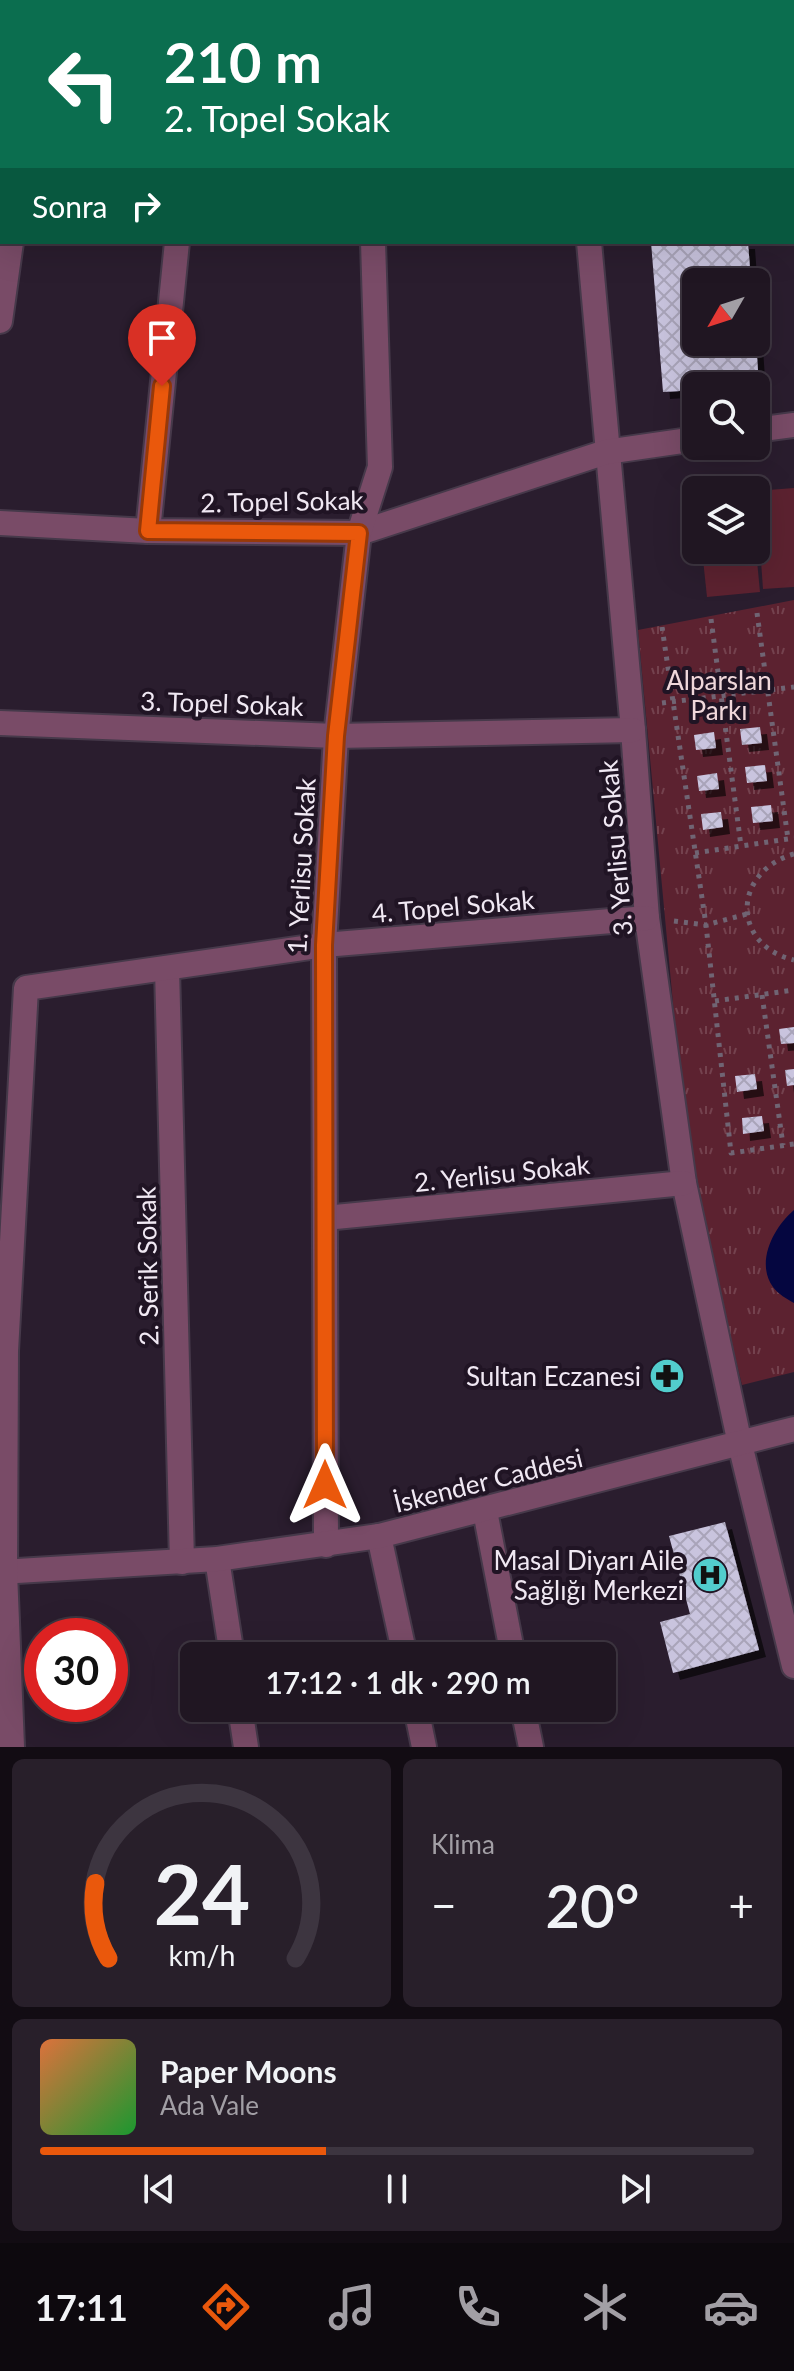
<!DOCTYPE html>
<html lang="tr">
<meta charset="utf-8">
<style>
body{margin:0;font-family:Lato,sans-serif;background:#281f2a;color:#f1f3f6;height:100vh;display:flex;flex-direction:column;font-size:30px;white-space:nowrap}
*{box-sizing:border-box;margin:0}
p{font-size:26px;color:#a29fa5}
.icon{flex:none;width:44px;height:44px;fill:none;stroke:currentColor;stroke-width:2;stroke-linecap:round;stroke-linejoin:round}
.map{position:relative;height:1747px;overflow:hidden}
.side{display:flex;flex-direction:column;gap:12px;padding:12px;background:#120c13;flex:1}
.side>*{flex:none}
.hud{position:absolute;left:0px;top:0px;width:794px;height:244px;box-shadow:0 8px 32px #0002,0 0 0 2px #3d3540;background:#0b6e4f;color:#fff;overflow:hidden}
.needle{width:52px;rotate:231deg}
.buttons{position:absolute;left:682px;top:268px;display:grid;gap:16px}
.buttons a{display:grid;place-items:center;width:88px;height:88px;border-radius:12px;background:#201622;box-shadow:0 8px 32px #0002,0 0 0 2px #3d3540;font-size:40px}
.speed{position:absolute;left:24px;top:1618px;display:flex;gap:16px;font-size:40px;font-weight:700;text-align:center}
.speed>*{display:grid;place-content:center;width:104px;height:104px;border-radius:50%;background:#201622;box-shadow:0 8px 32px #0002,0 0 0 2px #3d3540;line-height:1}
.speed .limit{border:12px solid #d22;background:#fff;color:#111}
.pin{position:absolute;display:grid;place-items:center;width:68px;height:68px;color:#fff;margin:-82px -34px;border-radius:50% 50% 50% 0;rotate:-45deg;box-shadow:0 0 8px #0007}
.pin .icon{rotate:45deg}
.me{position:absolute;width:88px;margin:-44px;rotate:0deg;stroke-linejoin:round;filter:drop-shadow(0 0 6px #0008)}
.turn{display:flex;align-items:center;gap:28px;height:168px;padding:0 32px;font-size:36px}
.turn .icon{width:104px;height:104px;stroke-width:2.5}
.turn b{display:block;font-size:56px;line-height:68px}
.then{display:flex;align-items:center;height:76px;padding:0 32px;background:#0003;gap:16px;font-size:30px}
.big{font-size:60px;font-weight:600;line-height:1.1}
.side .card{flex:1;display:flex;flex-direction:column;justify-content:center;gap:12px;min-width:0;padding:0 28px;border-radius:12px;background:#281f2a}
.side .dial{align-items:center;gap:0}
.dial svg{height:208px;overflow:visible;fill:none;stroke:#3d3540;stroke-width:7;stroke-linecap:round;text-anchor:middle}
.dial text{fill:#f1f3f6;stroke:none}
.song{display:flex;align-items:center;gap:24px}
.cover{width:96px;height:96px;border-radius:12px;background:linear-gradient(135deg,hsl(20 70% 55%),hsl(130 70% 35%))}
.played{height:8px;border-radius:4px;background:linear-gradient(90deg,#ea580c 40%,#3d3540 40%)}
.keys{display:flex;justify-content:space-around;direction:ltr}
.heat{display:flex;justify-content:space-between;align-items:center;font-size:44px;direction:ltr}
.side .tiles{flex:1;display:grid;gap:12px;grid-template-columns:1fr 1fr}
.card:last-child{grid-column:span 2}
.trip{position:absolute;left:180px;top:1642px;width:436px;height:80px;border-radius:12px;background:#201622;box-shadow:0 8px 32px #0002,0 0 0 2px #3d3540;font-weight:600;line-height:80px;text-align:center}
.tabs{display:flex;height:128px;justify-content:space-around;align-items:center;background:#0d090e;color:#a29fa5}
.tabs .icon{width:56px;height:56px}
.tabs .current{color:#ea580c}
.tabs b{font-size:36px;color:#f1f3f6}
.map>svg:first-child{display:block}
.grass{fill:url(#grass-tufts)}
.garden{fill:#5c2230}
.water{fill:#050640}
.building{fill:url(#building-cross-hatch);filter:url(#shadow)}
.lines{fill:none;stroke-linecap:round;stroke-linejoin:round}
.minor-casing{stroke:#46394a;stroke-width:28}
.path{stroke:#706473;stroke-width:5;stroke-dasharray:4 6;stroke-linecap:butt}
.minor{stroke:#794b67;stroke-width:24}
.route-casing{stroke:#983908;stroke-width:20}
.route{stroke:#ea580c;stroke-width:14}
.labels{text-anchor:middle;dominant-baseline:central;stroke-width:8;stroke-linejoin:round;paint-order:stroke}
.street-label{font-size:26px;fill:#f0e8f3;stroke:#201424}
.park-label{font-size:26px;fill:#f0d8db;stroke:#201424}
.poi-label{font-size:26px;fill:#f0e8f3;stroke:#201424;text-anchor:end}
</style>
<div class="map">
<svg width="794" height="1747" viewBox="0 0 794 1747">
<defs>
<pattern id="grass-tufts" width="24" height="20" patternUnits="userSpaceOnUse" patternTransform="scale(2)"><rect width="24" height="20" fill="#5c2230"/><path d="M3 7l-1-3M5 7V3M7 7l1-3M15 17l-1-3M17 17v-4M19 17l1-3" fill="none" stroke="#74424e"/></pattern>
<pattern id="building-cross-hatch" width="8" height="8" patternUnits="userSpaceOnUse" patternTransform="scale(2)"><rect width="8" height="8" fill="#c9c4de"/><path d="M0 0l8 8M0 8l8-8" fill="none" stroke="#a9a4b9"/></pattern>
<filter id="shadow"><feDropShadow dx="7" dy="7" stdDeviation="0" flood-color="#0009"/></filter>
</defs>
<rect width="100%" height="100%" fill="#2a1d2e"/>
<polygon class="grass" points="794,600 794,1372 742,1385 688,1163 638,630"/>
<g class="garden">
<polygon points="794,488 794,587 763,589 756,491"/>
<polygon points="702,550 756,550 760,592 707,597"/>
</g>
<path class="water" d="M794,1210V1303C787,1299 778,1294 773,1287C755,1262 774,1227 794,1210Z"/>
<g class="building">
<polygon points="651,242 748,242 751,282 696,282 696,342 756,342 759,385 696,386 696,390 663,392"/>
<polygon points="760,727 762,743 742,745 740,729"/>
<polygon points="714,732 716,748 696,750 694,735"/>
<polygon points="765,765 767,781 747,783 745,767"/>
<polygon points="717,773 719,789 699,791 697,776"/>
<polygon points="771,805 773,821 753,823 751,807"/>
<polygon points="721,812 723,827 703,830 701,814"/>
<polygon points="794,1027 794,1043 781,1044 779,1029"/>
<polygon points="794,1069 794,1085 787,1086 785,1070"/>
<polygon points="755,1074 757,1089 737,1092 735,1076"/>
<polygon points="762,1116 764,1131 743,1134 742,1118"/>
<polygon points="725,1522 759,1650 673,1673 660,1622 690,1614 669,1536"/>
</g>
<g class="lines">
<defs>
<g id="minor">
<polyline points="367,0 367,2"/>
<polyline points="569,0 569,2"/>
<polyline points="0,76 2,76"/>
<polyline points="589,242 633,730 647,918 684,1183 740,1444 794,1666"/>
<polyline points="0,321 11,242"/>
<polyline points="756,430 794,425"/>
<polyline points="0,523 148,531 359,533 606,452 696,439"/>
<polyline points="148,531 177,242"/>
<polyline points="0,723 336,736 633,730"/>
<polyline points="167,968 182,1562"/>
<polyline points="325,1218 684,1183"/>
<polyline points="485,1511 513,1656"/>
<polyline points="379,1536 405,1656"/>
<polyline points="326,1545 324,945 336,736 359,533 380,467 373,242"/>
<polyline points="217,1559 232,1656"/>
<polyline points="0,1572 217,1559 379,1536 794,1429"/>
<polyline points="240,1708 246,1747"/>
<polyline points="416,1708 424,1747"/>
<polyline points="523,1708 531,1747"/>
<polyline points="12,1747 5,1572 6,1351 26,988 324,945 647,918"/>
</g>
</defs>
<use href="#minor" class="minor-casing"/>
<g class="path">
<polyline points="757,613 788,839"/>
<polyline points="711,619 741,846"/>
<polyline points="662,627 706,925 731,1153 794,1144"/>
<polyline points="662,703 794,687"/>
<polyline points="695,853 794,838"/>
<path d="M794,854C732,872 731,945 794,960"/>
<polyline points="674,921 706,925 747,914"/>
<polyline points="762,995 783,1145"/>
<polyline points="715,1001 794,990"/>
</g>
<use href="#minor" class="minor"/>
</g>
<g class="lines">
<defs>
<polyline id="route" points="162,386 148,531 359,533 336,736 324,945 325,1485"/>
</defs>
<use href="#route" class="route-casing"/>
<use href="#route" class="route"/>
</g>
<defs>
<symbol id="pharmacy-disc" viewBox="-11 -11 22 22"><circle r="9.5" fill="#52cdcd" stroke="#201424"/><path d="M-2-6h4v4h4v4h-4v4h-4v-4h-4v-4h4Z" fill="#111"/></symbol>
<symbol id="hospital-disc" viewBox="-11 -11 22 22"><circle r="9.5" fill="#52cdcd" stroke="#201424"/><path d="M-5-5h3v3.5h4V-5h3V5h-3V1.5h-4V5h-3Z" fill="#111"/></symbol>
</defs>
<g fill-rule="evenodd">
<use href="#pharmacy-disc" x="647" y="1356" width="40" height="40"/>
<use href="#hospital-disc" x="690" y="1555" width="40" height="40"/>
</g>
<g class="labels">
<g class="street-label">
<text transform="translate(282 501) rotate(-1)">2. Topel Sokak</text>
<text transform="translate(222 703) rotate(2)">3. Topel Sokak</text>
<text transform="translate(615 848) rotate(-95)">3. Yerlisu Sokak</text>
<text transform="translate(301 866) rotate(-87)">1. Yerlisu Sokak</text>
<text transform="translate(453 906) rotate(-5)">4. Topel Sokak</text>
<text transform="translate(502 1173) rotate(-6)">2. Yerlisu Sokak</text>
<text transform="translate(147 1266) rotate(-91)">2. Serik Sokak</text>
<text transform="translate(488 1480) rotate(-14)">İskender Caddesi</text>
</g>
<g class="park-label">
<text x="719" y="680">Alparslan<tspan x="719" dy="30">Parkı</tspan></text>
</g>
<g class="poi-label">
<text x="641" y="1376">Sultan Eczanesi</text>
<text x="684" y="1560">Masal Diyarı Aile<tspan x="684" dy="30">Sağlığı Merkezi</tspan></text>
</g>
</g>
</svg>
<div class="buttons">
<a><svg class="needle" viewBox="-14 -14 28 28"><path d="M0-13l5 13h-10z" fill="#e53935"/><path d="M0 13l5-13h-10z" fill="#a29fa5"/></svg></a>
<a><svg class="icon" aria-label="search" viewBox="0 0 24 24"><circle cx="10" cy="10" r="6"/><path d="M15 15l6 6"/></svg></a>
<a><svg class="icon" aria-label="layers" viewBox="0 0 24 24"><path d="M12 4l9 5-9 5-9-5zM3 14l9 5 9-5"/></svg></a>
</div>
<div class="speed"><div class="limit">30</div></div>
<div class="pin" style="left:162px;top:386px;background:#d93025"><svg class="icon" aria-label="arrive" viewBox="0 0 24 24"><path d="M6 21V4h12l-3 4 3 4H6"/></svg></div>
<svg class="me" style="left:325px;top:1485px" viewBox="-20 -20 40 40"><path d="M0-17L14 15 0 8-14 15z" fill="#ea580c" stroke="#fff" stroke-width="4"/></svg>
<div class="trip">17:12 · 1 dk · 290 m</div>
<div class="hud">
<div class="turn"><svg class="icon" aria-label="left" viewBox="0 0 24 24"><path d="M17 20v-9H6M10 6l-5 5 5 5"/></svg><div><b>210 m</b>2. Topel Sokak</div></div>
<div class="then">Sonra<svg class="icon" aria-label="right" viewBox="0 0 24 24"><path d="M7 20v-9h11M14 6l5 5-5 5"/></svg></div>
</div>
</div>
<section class="side">
<div class="tiles">
<div class="card dial"><svg viewBox="0 0 100 80">
<path d="M14 69A42 42 0 1 1 86 69"/>
<path d="M14 69A42 42 0 0 1 9 40" stroke="#ea580c"/>
<text x="50" y="56" font-size="32" font-weight="700">24</text>
<text x="50" y="72" font-size="11">km/h</text>
</svg></div>
<div class="card"><p>Klima</p>
<div class="heat"><a>−</a><b class="big">20°</b><a>+</a></div>
</div>
<div class="card">
<div class="song"><i class="cover"></i><div><b>Paper Moons</b><p>Ada Vale</p></div></div>
<div class="played"></div>
<div class="keys"><svg class="icon" aria-label="previous" viewBox="0 0 24 24"><path d="M18 5L8 12l10 7zM5 5v14"/></svg><svg class="icon" aria-label="pause" viewBox="0 0 24 24"><path d="M8 5v14M16 5v14"/></svg><svg class="icon" aria-label="next" viewBox="0 0 24 24"><path d="M6 5l10 7-10 7zM19 5v14"/></svg></div>
</div>
</div>
</section>
<nav class="tabs">
<b>17:11</b>
<svg class="icon current" aria-label="directions" viewBox="0 0 24 24"><path d="M12 3l9 9-9 9-9-9zM9 14v-3h6M13 9l2 2-2 2"/></svg>
<svg class="icon" aria-label="music" viewBox="0 0 24 24"><path d="M9 18V5l10-2v13"/><circle cx="6" cy="18" r="3"/><circle cx="16" cy="16" r="3"/></svg>
<svg class="icon" aria-label="phone" viewBox="0 0 24 24"><path d="M5 4h4l2 5-3 2q2 4 5 5l2-3 5 2v4C11 20 4 13 5 4z"/></svg>
<svg class="icon" aria-label="climate" viewBox="0 0 24 24"><path d="M12 3v18M4 7l16 10M4 17L20 7"/></svg>
<svg class="icon" aria-label="car" viewBox="0 0 24 24"><path d="M5 17H2v-5l4-1 3-4h7l3 4 3 1v5h-3M9 17h6M6 11h13"/><circle cx="7" cy="17" r="2"/><circle cx="17" cy="17" r="2"/></svg>
</nav>
